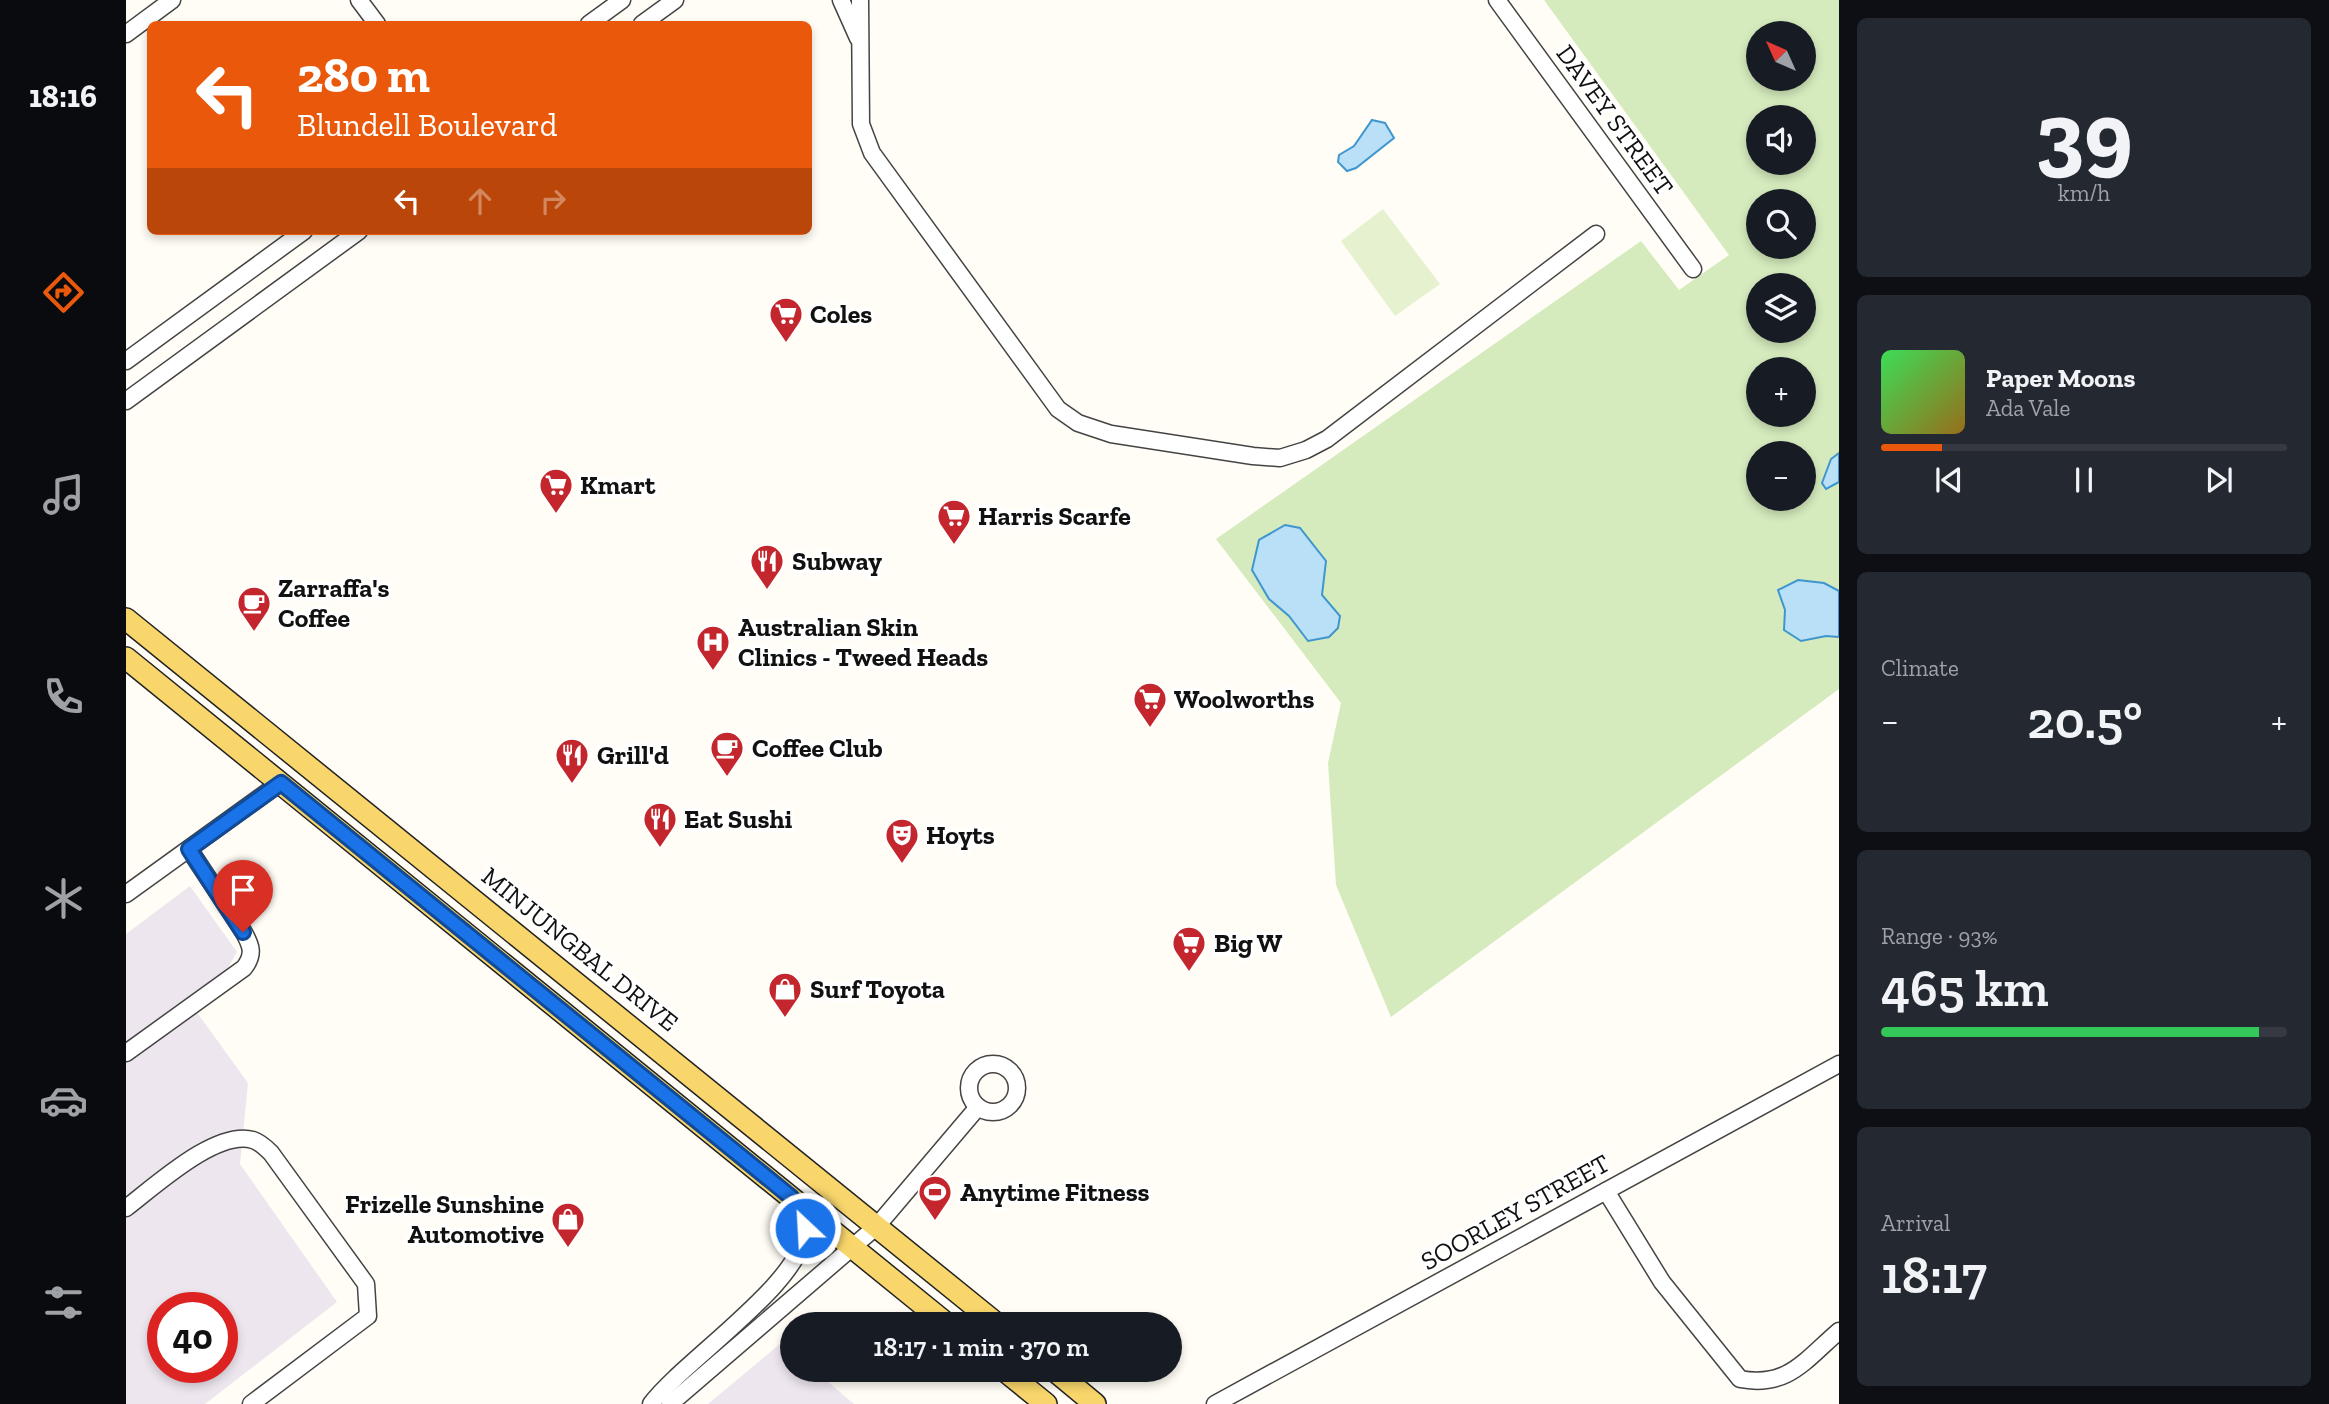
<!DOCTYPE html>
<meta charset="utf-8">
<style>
body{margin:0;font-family:"Zilla Slab",serif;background:#242831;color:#f1f3f6;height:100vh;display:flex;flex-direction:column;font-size:26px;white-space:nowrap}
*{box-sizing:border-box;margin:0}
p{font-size:23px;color:#9ea1a6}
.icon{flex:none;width:38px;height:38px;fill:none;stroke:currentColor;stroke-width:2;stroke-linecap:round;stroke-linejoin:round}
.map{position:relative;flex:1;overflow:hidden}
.panel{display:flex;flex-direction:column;gap:18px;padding:18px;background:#0d0f14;width:490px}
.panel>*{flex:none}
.hud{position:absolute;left:21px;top:21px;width:665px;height:214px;border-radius:10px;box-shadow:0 4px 10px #0003;background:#ea580c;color:#fff;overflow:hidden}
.needle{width:46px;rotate:315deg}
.buttons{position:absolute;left:1620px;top:21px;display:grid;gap:14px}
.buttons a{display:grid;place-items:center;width:70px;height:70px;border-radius:50%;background:#171b24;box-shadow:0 4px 10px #0003;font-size:35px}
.speed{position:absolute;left:21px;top:1292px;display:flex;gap:14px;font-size:35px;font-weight:700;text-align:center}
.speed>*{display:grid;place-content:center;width:91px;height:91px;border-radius:50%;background:#171b24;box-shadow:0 4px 10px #0003;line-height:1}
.speed .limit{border:10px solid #d22;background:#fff;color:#111}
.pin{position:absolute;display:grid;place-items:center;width:60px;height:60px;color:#fff;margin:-72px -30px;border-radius:50% 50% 50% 0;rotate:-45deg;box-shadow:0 0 7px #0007}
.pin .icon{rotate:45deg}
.me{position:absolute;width:77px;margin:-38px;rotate:335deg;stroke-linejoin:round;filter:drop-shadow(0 0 5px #0008)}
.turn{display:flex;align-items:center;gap:24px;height:147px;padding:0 35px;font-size:32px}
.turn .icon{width:91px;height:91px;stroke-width:2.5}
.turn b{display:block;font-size:49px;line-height:60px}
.lanes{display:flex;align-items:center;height:66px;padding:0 35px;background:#0003;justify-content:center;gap:35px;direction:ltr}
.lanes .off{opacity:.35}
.big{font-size:52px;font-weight:600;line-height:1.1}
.panel .tile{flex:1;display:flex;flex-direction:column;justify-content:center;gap:10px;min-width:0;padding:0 24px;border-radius:10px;background:#242831}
.panel .dial{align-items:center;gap:0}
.dial b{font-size:91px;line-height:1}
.song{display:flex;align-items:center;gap:21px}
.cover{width:84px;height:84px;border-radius:10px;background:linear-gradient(135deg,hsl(130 70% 55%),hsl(40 70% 35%))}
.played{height:7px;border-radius:4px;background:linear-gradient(90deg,#ea580c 15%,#363941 15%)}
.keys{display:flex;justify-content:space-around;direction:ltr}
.heat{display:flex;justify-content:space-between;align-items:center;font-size:38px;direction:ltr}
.charge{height:10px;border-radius:5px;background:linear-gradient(90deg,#34c759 93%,#363941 0)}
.trip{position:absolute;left:654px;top:1312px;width:402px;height:70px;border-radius:35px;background:#171b24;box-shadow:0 4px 10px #0003;font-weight:600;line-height:70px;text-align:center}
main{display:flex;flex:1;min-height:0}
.menu{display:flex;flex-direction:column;width:126px;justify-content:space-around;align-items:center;background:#090b0e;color:#9ea1a6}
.menu .icon{width:49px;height:49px}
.menu .active{color:#ea580c}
.menu b{font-size:32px;color:#f1f3f6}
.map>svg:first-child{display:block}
.industrial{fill:#eee6ef;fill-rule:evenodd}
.green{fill:#d5ebbd;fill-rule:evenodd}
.pitch{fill:#e6f2cf}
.water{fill:#b9e0f7;stroke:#3f96cf;stroke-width:2}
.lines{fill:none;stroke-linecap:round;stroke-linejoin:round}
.minor-casing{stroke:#444;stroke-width:19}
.major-casing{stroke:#222;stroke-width:24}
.minor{stroke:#fff;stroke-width:16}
.major{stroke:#f9d66b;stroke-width:21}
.route-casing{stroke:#114b97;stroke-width:18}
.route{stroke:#1a73e8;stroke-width:12}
.labels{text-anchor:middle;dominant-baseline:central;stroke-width:7;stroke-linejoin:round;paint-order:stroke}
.street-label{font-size:26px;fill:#111;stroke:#fff}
.poi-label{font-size:26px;font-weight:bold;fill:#111;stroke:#fff;text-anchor:start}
</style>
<main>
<nav class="menu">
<b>18:16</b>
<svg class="icon active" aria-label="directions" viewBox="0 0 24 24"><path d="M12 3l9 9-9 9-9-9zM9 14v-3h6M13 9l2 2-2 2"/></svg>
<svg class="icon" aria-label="music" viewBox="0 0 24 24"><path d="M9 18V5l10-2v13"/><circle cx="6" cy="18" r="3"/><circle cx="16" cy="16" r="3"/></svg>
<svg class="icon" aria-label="phone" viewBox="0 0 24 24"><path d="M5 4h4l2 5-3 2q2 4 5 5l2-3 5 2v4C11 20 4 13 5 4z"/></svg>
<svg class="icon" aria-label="climate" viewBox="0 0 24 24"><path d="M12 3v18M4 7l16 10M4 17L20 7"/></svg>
<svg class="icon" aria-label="car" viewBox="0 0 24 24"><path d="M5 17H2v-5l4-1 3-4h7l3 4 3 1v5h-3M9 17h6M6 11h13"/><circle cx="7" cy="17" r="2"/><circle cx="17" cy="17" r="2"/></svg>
<svg class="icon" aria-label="filters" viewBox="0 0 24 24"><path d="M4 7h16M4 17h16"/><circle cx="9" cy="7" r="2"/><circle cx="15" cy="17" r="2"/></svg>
</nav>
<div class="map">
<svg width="1713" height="1404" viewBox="0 0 1713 1404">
<rect width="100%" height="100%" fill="#fffdf5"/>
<g class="industrial">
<path d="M64,886L111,952L102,968L62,1000L122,1083L114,1164L211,1302L79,1404H0V934ZM37,1307H96V1367H37Z"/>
<polygon points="655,1343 667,1352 667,1370 688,1370 728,1404 582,1404"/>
</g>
<path class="green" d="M1418,0H1713V689L1265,1017L1210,885L1202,763L1215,703L1090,539L1515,241L1553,290L1603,255ZM1633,33H1678V79H1633ZM1633,117H1678V163H1633ZM1633,201H1678V247H1633ZM1633,285H1678V331H1633ZM1633,369H1678V415H1633ZM1633,453H1678V499H1633Z"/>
<polygon class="pitch" points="1257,209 1314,284 1269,316 1215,241"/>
<g class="water">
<polygon points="1246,120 1259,123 1268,138 1230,168 1221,171 1212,162 1213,155 1228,146"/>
<polygon points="1713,453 1713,482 1700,489 1696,483 1705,459"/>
<polygon points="1159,525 1174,528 1200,561 1196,595 1214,616 1212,628 1203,637 1182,641 1163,616 1143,599 1126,570 1133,540"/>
<polygon points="1672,580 1698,583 1713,591 1713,637 1700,636 1675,641 1658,630 1659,610 1652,590"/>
</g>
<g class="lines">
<defs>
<g id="minor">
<polyline points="233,0 251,24"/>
<polyline points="715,0 732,38"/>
<polyline points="734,0 735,124 746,153 932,409 952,423 985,434 1127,456 1154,458 1180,450 1201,439 1470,234"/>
<polyline points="1371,0 1567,269"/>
<polyline points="463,24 496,0"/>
<polyline points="516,24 549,0"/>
<polyline points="0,34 46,0"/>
<polyline points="0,361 178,231"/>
<polyline points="0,401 233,231"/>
<polyline points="0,894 154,783"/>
<path d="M0,1053L118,968C129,954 125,945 117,931L63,849"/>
<circle cx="867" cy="1088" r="24"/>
<path d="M1480,1191L1536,1282L1614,1379C1662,1388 1679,1360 1713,1331"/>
<path d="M0,1208C28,1187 90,1129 127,1140C134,1142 140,1148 145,1153L240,1284L242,1316L125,1404"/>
<path d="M525,1404C557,1361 679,1281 679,1229C679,1219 674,1211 670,1204"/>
<polyline points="544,1404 751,1226 852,1107"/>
<polyline points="1089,1404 1713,1064"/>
</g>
<g id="major">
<polyline points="0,619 872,1325"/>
<polyline points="0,658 822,1325"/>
<polyline points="878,1370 920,1404"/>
<polyline points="928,1370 969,1404"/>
</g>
</defs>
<use href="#minor" class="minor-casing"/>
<use href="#major" class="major-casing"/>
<use href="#minor" class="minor"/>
<use href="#major" class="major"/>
</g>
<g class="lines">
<defs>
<polyline id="route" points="117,932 63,849 155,783 665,1197 677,1218 679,1228"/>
</defs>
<use href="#route" class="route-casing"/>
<use href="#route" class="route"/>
</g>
<defs>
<symbol id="supermarket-pin" viewBox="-11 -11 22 30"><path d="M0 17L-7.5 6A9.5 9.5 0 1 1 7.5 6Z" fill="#c4262e" stroke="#fff"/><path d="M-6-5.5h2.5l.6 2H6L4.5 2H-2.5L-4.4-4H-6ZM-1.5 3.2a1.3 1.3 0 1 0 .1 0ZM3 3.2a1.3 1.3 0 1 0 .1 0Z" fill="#fff"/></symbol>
<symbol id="restaurant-pin" viewBox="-11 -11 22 30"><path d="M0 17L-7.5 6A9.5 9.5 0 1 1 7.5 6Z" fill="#c4262e" stroke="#fff"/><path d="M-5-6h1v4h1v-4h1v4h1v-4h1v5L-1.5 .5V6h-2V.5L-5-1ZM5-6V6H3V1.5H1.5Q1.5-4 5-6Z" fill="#fff"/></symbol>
<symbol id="cafe-pin" viewBox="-11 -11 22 30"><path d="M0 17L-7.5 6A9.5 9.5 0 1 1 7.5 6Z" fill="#c4262e" stroke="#fff"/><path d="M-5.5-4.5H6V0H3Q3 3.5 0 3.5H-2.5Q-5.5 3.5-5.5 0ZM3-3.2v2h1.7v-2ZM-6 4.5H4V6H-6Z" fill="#fff"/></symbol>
<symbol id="hospital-pin" viewBox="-11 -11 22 30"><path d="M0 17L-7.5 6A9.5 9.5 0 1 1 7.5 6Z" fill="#c4262e" stroke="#fff"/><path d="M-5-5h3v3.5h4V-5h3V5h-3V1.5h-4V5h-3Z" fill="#fff"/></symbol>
<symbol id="theatre-pin" viewBox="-11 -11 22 30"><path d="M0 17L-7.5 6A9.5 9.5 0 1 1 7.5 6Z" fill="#c4262e" stroke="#fff"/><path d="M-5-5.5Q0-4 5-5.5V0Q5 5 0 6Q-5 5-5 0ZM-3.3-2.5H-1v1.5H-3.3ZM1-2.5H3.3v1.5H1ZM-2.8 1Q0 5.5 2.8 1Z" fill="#fff"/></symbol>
<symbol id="shop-pin" viewBox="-11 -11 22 30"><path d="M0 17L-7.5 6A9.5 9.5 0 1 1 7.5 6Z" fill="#c4262e" stroke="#fff"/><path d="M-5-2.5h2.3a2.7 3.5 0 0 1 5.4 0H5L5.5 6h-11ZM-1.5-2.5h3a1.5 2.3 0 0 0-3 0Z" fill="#fff"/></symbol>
<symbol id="stadium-pin" viewBox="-11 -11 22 30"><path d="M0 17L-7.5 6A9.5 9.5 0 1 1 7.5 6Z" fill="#c4262e" stroke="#fff"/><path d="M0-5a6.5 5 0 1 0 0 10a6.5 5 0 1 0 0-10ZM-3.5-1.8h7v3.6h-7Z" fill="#fff"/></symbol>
</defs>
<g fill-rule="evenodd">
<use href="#supermarket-pin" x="641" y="295" width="38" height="52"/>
<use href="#supermarket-pin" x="411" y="466" width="38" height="52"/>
<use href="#supermarket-pin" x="809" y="497" width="38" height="52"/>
<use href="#restaurant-pin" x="622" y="542" width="38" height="52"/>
<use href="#cafe-pin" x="109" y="584" width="38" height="52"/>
<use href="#hospital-pin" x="568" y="623" width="38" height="52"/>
<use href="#supermarket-pin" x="1005" y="680" width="38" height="52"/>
<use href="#cafe-pin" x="582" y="729" width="38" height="52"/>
<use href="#restaurant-pin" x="427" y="736" width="38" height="52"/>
<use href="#restaurant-pin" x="515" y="800" width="38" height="52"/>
<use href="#theatre-pin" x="757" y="816" width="38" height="52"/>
<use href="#supermarket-pin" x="1044" y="924" width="38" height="52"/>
<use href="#shop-pin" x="640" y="970" width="38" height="52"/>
<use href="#stadium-pin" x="790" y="1173" width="38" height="52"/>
<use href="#shop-pin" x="423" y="1200" width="38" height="52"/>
</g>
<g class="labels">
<g class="street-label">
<text transform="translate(1489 120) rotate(54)">DAVEY STREET</text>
<text transform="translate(454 949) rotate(39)">MINJUNGBAL DRIVE</text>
<text transform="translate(1389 1212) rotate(-29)">SOORLEY STREET</text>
</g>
<g class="poi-label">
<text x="684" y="314">Coles</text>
<text x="454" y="485">Kmart</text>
<text x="852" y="516">Harris Scarfe</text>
<text x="666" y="561">Subway</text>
<text x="152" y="588">Zarraffa's<tspan x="152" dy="30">Coffee</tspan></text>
<text x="612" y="627">Australian Skin<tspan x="612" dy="30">Clinics - Tweed Heads</tspan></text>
<text x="1048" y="699">Woolworths</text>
<text x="626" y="748">Coffee Club</text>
<text x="471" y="755">Grill'd</text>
<text x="558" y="819">Eat Sushi</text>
<text x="800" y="835">Hoyts</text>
<text x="1088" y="943">Big W</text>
<text x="684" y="989">Surf Toyota</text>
<text x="834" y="1192">Anytime Fitness</text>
<text x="418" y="1204" text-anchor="end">Frizelle Sunshine<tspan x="418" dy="30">Automotive</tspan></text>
</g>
</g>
</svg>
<div class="buttons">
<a><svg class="needle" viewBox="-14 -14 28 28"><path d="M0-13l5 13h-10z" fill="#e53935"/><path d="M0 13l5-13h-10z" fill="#9ea1a6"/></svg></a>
<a><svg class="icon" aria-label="sound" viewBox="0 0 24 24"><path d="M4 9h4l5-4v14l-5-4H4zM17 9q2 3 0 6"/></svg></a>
<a><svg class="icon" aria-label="search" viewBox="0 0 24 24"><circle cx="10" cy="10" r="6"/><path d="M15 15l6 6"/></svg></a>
<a><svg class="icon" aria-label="layers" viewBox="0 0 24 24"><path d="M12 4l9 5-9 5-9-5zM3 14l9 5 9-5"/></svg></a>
<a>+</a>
<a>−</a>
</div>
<div class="speed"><div class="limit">40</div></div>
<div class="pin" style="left:117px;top:932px;background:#d93025"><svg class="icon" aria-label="arrive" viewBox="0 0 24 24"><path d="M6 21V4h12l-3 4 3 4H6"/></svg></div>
<svg class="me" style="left:679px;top:1228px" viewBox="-20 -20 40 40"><circle r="17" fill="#1a73e8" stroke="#fff" stroke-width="3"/><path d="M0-11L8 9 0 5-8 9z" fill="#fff"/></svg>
<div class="trip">18:17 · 1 min · 370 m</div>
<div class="hud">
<div class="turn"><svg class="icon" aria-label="left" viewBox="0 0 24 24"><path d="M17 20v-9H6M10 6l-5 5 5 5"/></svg><div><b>280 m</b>Blundell Boulevard</div></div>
<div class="lanes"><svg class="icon" aria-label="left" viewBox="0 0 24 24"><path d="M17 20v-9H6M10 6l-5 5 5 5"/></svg><svg class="icon off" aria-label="ahead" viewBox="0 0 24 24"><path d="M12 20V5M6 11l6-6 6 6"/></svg><svg class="icon off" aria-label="right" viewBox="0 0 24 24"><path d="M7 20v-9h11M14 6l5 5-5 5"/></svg></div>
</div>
</div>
<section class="panel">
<div class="tile dial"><b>39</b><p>km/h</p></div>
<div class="tile">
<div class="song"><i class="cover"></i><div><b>Paper Moons</b><p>Ada Vale</p></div></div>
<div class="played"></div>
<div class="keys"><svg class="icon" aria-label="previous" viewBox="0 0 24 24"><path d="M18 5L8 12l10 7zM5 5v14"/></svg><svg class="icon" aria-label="pause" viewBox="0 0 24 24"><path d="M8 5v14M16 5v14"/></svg><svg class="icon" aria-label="next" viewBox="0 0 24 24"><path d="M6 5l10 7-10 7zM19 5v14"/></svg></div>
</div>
<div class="tile"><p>Climate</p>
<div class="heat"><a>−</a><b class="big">20.5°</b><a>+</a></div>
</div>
<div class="tile"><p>Range · 93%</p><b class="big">465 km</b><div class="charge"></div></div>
<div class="tile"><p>Arrival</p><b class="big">18:17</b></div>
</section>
</main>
